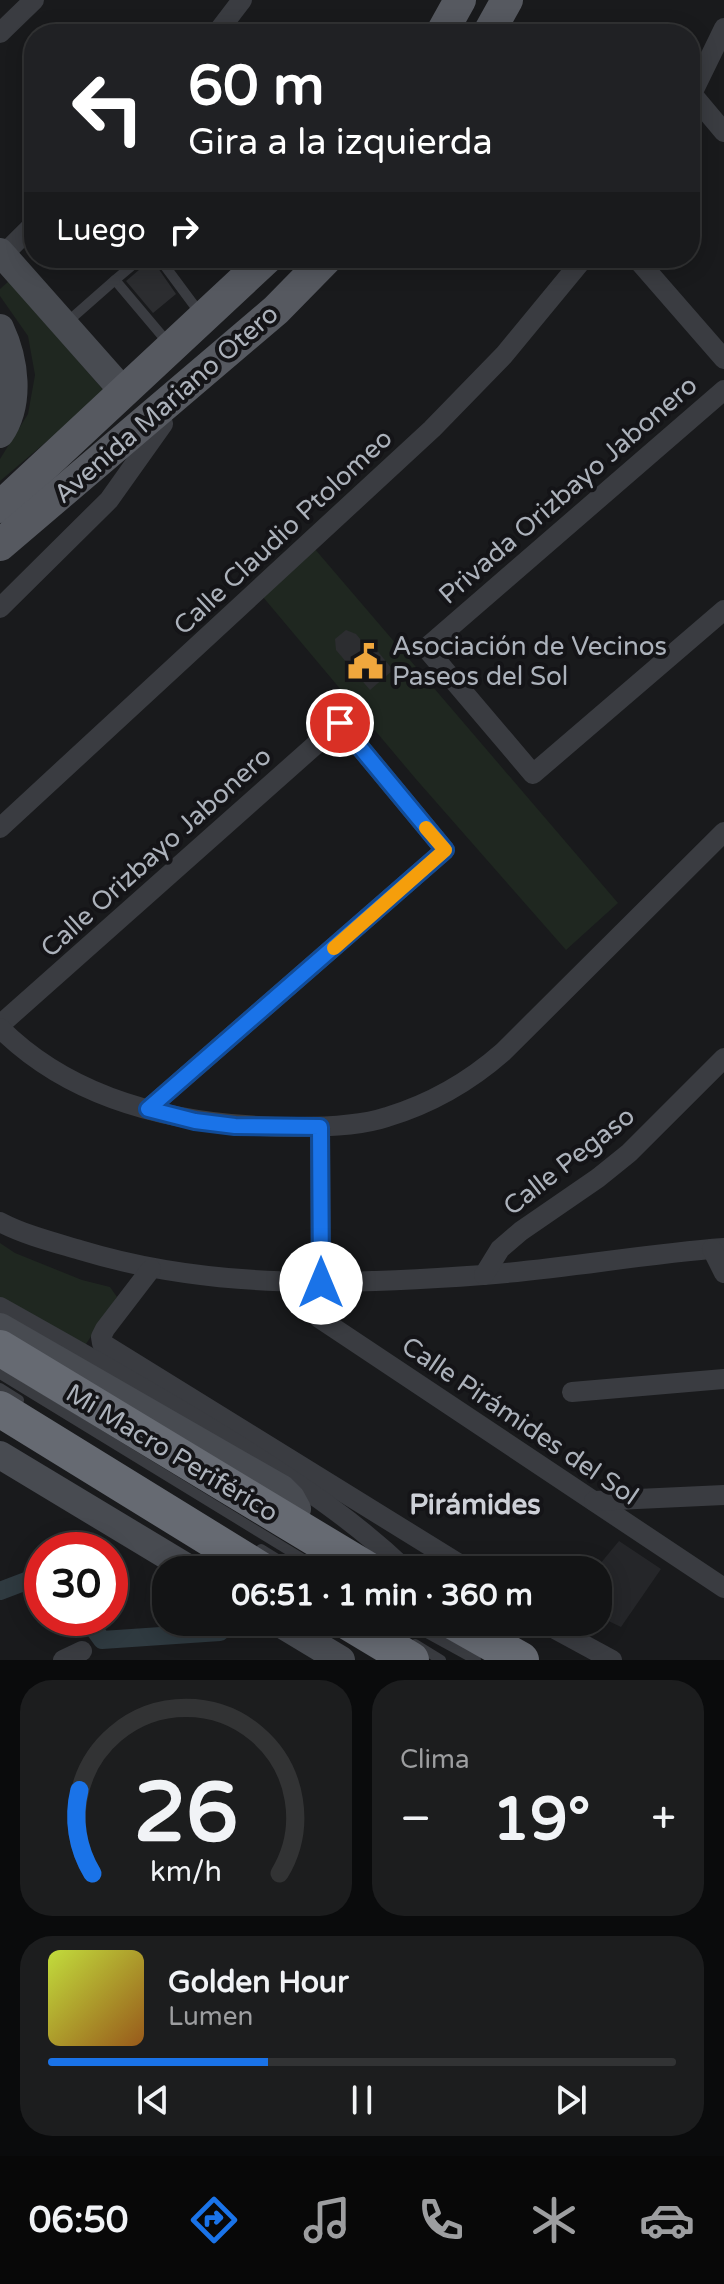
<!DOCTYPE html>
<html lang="es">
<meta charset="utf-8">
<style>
body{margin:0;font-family:"Varela Round",sans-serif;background:#1c1d1e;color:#f1f3f6;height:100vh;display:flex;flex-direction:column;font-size:30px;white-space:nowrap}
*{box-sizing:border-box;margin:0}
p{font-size:26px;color:#9d9ea0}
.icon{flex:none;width:44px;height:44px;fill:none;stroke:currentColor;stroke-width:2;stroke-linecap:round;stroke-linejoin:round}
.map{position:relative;height:1660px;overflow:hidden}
.panel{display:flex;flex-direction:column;gap:20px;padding:20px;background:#0a0b0c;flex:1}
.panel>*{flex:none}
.guide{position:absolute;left:24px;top:24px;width:676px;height:244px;border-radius:32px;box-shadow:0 4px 20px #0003,0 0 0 2px #323334;background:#202124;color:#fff;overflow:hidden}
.speed{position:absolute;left:24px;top:1532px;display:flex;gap:16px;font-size:40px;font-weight:700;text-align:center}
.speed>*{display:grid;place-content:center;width:104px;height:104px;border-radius:50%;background:#131415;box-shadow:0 4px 20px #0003,0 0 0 2px #323334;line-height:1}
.speed .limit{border:12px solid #d22;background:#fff;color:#111}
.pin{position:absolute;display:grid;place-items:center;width:68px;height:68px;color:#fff;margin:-34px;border:4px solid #fff;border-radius:50%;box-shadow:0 2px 8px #0007}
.me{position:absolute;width:88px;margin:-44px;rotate:0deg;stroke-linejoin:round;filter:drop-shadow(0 0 6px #0008)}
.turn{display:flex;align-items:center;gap:28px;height:168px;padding:0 32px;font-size:36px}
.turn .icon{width:104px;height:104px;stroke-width:2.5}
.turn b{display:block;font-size:56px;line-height:68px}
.then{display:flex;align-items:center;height:76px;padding:0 32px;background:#0003;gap:16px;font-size:30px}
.big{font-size:60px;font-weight:700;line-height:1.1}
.panel .widget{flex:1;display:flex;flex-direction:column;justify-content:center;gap:12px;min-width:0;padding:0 28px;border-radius:32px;background:#1c1d1e}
.panel .dial{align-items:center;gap:0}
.dial svg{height:208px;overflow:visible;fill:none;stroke:#323334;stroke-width:7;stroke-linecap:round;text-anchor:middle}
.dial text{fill:#f1f3f6;stroke:none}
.song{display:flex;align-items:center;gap:24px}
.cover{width:96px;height:96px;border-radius:12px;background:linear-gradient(135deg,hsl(70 70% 55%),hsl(30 70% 35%))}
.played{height:8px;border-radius:4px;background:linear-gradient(90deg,#1a73e8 35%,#323334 35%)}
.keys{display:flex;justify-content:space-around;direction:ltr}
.heat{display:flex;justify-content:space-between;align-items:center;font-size:44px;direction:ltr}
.panel .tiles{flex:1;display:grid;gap:20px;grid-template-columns:1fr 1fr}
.widget:last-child{grid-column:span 2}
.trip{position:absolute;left:152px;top:1556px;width:460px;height:80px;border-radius:32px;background:#131415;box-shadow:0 4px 20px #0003,0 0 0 2px #323334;font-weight:700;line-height:80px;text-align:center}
.menu{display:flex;height:128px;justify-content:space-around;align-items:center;background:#080808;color:#9d9ea0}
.menu .icon{width:56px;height:56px}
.menu .current{color:#1a73e8}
.menu b{font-size:36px;color:#f1f3f6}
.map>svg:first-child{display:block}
.built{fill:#252629}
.green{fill:#1f2720}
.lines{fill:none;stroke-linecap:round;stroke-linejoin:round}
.canal{stroke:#2f3a40;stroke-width:18}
.building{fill:#2c2d30}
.lane{stroke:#3a3c41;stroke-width:10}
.street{stroke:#3a3c41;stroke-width:20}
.secondary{stroke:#484b51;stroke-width:28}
.primary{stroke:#565960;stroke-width:32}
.highway{stroke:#666a72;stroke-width:36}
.route-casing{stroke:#114b97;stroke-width:20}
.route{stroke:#1a73e8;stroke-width:14}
.slow{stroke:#f59e0b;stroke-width:14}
.labels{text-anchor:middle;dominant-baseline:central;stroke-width:8;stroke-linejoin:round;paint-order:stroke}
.street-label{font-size:26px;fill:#acb2bb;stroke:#141417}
.poi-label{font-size:26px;fill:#acb2bb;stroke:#141417;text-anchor:start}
.neighbourhood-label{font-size:28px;font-weight:bold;fill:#cdd0d7;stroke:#141417}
</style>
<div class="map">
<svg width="724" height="1660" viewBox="0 0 724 1660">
<rect width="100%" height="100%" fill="#191a1c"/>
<polygon class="built" points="619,1541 661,1569 621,1627 598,1616 598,1570 595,1570"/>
<g class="green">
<polygon points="9,281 105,392 0,481 0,459 28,414 35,375 28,336 0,296 0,289"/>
<polygon points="314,548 618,903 566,950 415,778 263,597"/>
<polygon points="0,1243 15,1253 82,1280 110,1287 117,1297 84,1347 0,1297"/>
</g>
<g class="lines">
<g class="canal">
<polyline points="0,1591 42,1575"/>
<polyline points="86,1618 102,1640 220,1632"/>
</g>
</g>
<g class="building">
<polygon points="149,258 151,258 176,294 153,313 126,281 146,264"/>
<polygon points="346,630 356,634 371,652 375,648 393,670 370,690 336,650 335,639"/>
</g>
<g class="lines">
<g class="lane">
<polyline points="141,258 115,280 169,344"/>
<polyline points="159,258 202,316"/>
<polyline points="65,324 115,280"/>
<polyline points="0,1374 321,1570"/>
<polyline points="0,1388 19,1400"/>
<polyline points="261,1549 295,1570"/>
<polyline points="407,1622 476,1660"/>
<polyline points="415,1644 441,1660"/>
</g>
<g class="street">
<polyline points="0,33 34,0"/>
<polyline points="216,34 242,0"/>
<polyline points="692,94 724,132"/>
<polyline points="690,98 724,28"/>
<polyline points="0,258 34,224"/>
<polyline points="636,258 724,359"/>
<polyline points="724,390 426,648 533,774 724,610"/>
<polyline points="0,608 109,500 163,424"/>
<polyline points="0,828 432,429 504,355 584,258"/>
<polyline points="0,1025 340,723 445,850 148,1109"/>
<path d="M0,1028C78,1106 191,1127 297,1127C323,1127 363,1125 387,1117C430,1104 470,1081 503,1052L724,832"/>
<polyline points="320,1127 321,1283 313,1301 319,1318 724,1588"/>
<path d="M0,1222C25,1235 53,1242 80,1250C211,1290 348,1285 483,1275C564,1269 643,1254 724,1248"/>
<polyline points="712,1249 724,1273"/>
<polyline points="151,1269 105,1329 101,1337 102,1343 469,1570"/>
<polyline points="484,1275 500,1249 521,1231 598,1178 629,1153 724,1058"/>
<path d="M0,1307C82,1353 164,1399 244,1449C302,1486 356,1522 406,1570"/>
<polyline points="572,1392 724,1379"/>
<polyline points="594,1501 724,1495"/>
<polyline points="542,1622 612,1660"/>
<polyline points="63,1660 82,1651"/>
</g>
<g class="secondary">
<polyline points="0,252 124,392"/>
<path d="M0,328C15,360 21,403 0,434"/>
<polyline points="0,1327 282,1489 291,1498 297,1509"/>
<polyline points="0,1455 191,1570"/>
<polyline points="278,1622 341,1660"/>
</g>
<g class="primary">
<polyline points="441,34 460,0"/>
<polyline points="488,34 507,0"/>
<polyline points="0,507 267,258"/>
<polyline points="0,545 276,310 327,258"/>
</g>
<g class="highway">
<polyline points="0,1348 368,1570"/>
<polyline points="0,1409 261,1570"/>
<polyline points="348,1622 411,1660"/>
<polyline points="454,1622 521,1660"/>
</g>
</g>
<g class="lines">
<defs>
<polyline id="route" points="321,1283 320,1127 235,1126 195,1121 148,1109 445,850 340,723"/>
</defs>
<use href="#route" class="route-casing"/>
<use href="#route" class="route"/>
<polyline class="slow" points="334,948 445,850 426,828"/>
</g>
<defs>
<symbol id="civic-bare" viewBox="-9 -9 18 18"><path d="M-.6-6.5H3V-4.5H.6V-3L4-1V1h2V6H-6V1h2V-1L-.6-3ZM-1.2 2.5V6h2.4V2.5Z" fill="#f0a73d" stroke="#141417" stroke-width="2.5" paint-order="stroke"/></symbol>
</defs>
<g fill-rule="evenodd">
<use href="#civic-bare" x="340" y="636" width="51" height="51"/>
</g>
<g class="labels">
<g class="street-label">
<text transform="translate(166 404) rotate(-41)">Avenida Mariano Otero</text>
<text transform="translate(568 490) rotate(-41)">Privada Orizbayo Jabonero</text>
<text transform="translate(283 532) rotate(-43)">Calle Claudio Ptolomeo</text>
<text transform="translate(156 852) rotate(-42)">Calle Orizbayo Jabonero</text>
<text transform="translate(569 1161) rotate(-38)">Calle Pegaso</text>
<text transform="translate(520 1421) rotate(34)">Calle Pirámides del Sol</text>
<text transform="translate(172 1453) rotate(31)">Mi Macro Periférico</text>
</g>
<g class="poi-label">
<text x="392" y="646">Asociación de Vecinos<tspan x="392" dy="30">Paseos del Sol</tspan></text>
</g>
<g class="neighbourhood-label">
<text x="475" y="1505">Pirámides</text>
</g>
</g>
</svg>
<div class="speed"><div class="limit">30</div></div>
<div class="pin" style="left:340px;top:723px;background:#d93025"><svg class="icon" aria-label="arrive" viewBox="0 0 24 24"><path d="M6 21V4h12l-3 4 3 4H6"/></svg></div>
<svg class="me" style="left:321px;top:1283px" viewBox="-20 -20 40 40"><circle r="19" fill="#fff"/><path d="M0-13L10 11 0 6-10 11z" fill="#1a73e8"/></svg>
<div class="trip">06:51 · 1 min · 360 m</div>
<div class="guide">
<div class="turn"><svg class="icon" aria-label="left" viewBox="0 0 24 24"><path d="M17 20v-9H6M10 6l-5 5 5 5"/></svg><div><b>60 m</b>Gira a la izquierda</div></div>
<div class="then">Luego<svg class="icon" aria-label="right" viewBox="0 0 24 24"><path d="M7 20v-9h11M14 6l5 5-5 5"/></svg></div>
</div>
</div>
<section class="panel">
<div class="tiles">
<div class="widget dial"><svg viewBox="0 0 100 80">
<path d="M14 69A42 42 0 1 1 86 69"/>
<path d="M14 69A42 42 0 0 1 9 37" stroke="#1a73e8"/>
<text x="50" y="56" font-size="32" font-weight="700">26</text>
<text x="50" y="72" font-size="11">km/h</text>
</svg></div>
<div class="widget"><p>Clima</p>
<div class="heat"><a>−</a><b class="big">19°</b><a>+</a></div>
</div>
<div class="widget">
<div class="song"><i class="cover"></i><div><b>Golden Hour</b><p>Lumen</p></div></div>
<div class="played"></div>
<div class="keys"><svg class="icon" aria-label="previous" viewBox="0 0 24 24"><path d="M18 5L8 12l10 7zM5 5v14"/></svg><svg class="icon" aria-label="pause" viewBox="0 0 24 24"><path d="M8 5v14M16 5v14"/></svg><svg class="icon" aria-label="next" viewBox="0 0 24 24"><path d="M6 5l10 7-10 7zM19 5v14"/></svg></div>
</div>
</div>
</section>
<nav class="menu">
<b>06:50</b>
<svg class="icon current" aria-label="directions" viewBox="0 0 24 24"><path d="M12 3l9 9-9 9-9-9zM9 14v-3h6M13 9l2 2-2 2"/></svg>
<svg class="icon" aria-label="music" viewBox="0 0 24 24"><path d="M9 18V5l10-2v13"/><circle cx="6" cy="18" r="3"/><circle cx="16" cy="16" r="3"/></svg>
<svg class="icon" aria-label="phone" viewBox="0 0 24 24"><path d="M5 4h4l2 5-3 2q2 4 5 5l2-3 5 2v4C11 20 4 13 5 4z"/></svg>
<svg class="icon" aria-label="climate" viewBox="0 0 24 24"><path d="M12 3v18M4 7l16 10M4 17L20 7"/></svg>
<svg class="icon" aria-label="car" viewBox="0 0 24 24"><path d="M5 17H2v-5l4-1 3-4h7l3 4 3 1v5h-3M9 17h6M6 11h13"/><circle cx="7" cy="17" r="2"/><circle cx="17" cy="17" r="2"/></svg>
</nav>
